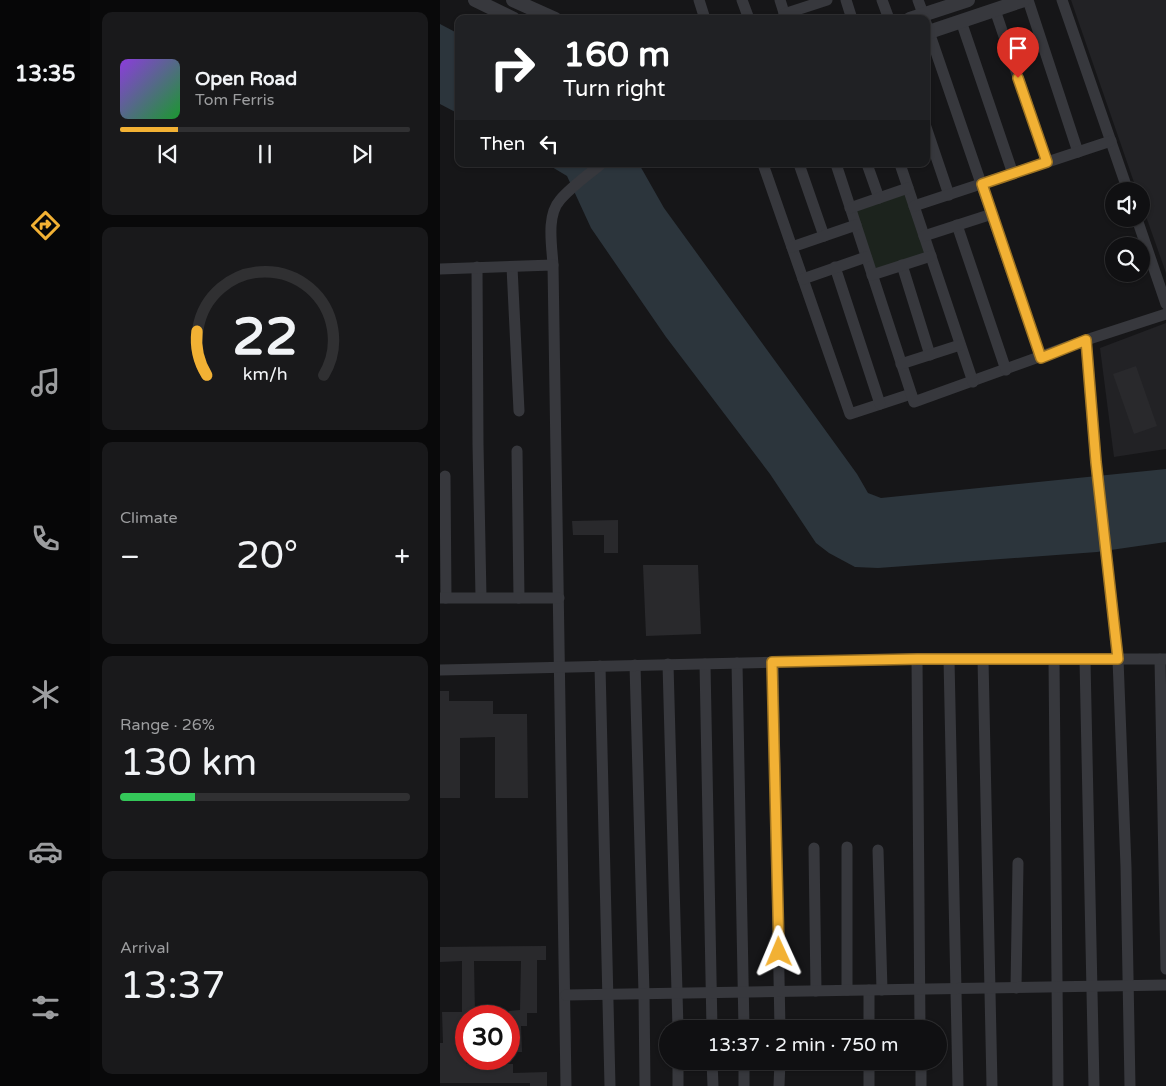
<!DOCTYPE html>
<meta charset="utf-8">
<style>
body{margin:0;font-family:"Varela Round",sans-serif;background:#19191b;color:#f1f3f6;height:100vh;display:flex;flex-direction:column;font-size:19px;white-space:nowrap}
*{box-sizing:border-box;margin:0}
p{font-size:16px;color:#9c9d9f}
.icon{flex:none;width:28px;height:28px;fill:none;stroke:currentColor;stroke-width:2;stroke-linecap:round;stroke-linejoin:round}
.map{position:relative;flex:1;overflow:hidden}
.sheet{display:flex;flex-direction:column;gap:12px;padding:12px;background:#09090a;width:350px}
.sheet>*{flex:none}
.top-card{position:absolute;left:15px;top:15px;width:475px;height:152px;border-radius:10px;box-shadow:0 1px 4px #0004,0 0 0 1px #303032;background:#202124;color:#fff;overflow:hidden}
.tools{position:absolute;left:665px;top:182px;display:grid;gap:10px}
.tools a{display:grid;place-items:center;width:45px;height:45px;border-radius:50%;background:#101012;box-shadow:0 1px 4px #0004,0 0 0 1px #303032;font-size:25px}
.speed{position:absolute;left:15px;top:1005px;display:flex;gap:10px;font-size:25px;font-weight:700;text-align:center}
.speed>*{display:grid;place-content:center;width:65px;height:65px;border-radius:50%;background:#101012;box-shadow:0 1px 4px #0004,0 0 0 1px #303032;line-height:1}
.speed .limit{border:8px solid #d22;background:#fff;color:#111}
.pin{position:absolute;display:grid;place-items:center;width:42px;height:42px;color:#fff;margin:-51px -21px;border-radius:50% 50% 50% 0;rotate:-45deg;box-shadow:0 0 5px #0007}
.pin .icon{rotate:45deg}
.me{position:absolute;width:55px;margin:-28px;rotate:359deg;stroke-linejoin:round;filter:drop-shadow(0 0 4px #0008)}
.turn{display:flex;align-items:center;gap:18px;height:105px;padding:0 25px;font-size:22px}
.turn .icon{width:65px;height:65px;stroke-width:2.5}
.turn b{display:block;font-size:35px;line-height:42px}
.then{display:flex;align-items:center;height:48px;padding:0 25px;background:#0003;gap:10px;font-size:19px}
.big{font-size:38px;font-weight:600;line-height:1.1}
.sheet .tile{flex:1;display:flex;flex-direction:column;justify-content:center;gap:8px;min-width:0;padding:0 18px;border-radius:10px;background:#19191b}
.sheet .dial{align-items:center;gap:0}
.dial svg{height:130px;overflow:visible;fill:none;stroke:#303032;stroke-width:7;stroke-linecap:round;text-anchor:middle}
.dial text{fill:#f1f3f6;stroke:none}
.song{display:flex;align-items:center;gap:15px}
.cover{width:60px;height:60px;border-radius:8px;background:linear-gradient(135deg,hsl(270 70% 55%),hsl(130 70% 35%))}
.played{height:5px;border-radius:2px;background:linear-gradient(90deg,#f2b134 20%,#303032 20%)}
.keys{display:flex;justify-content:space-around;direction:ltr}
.heat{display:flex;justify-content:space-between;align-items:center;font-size:28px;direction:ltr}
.charge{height:8px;border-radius:4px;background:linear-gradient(90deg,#34c759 26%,#303032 0)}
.trip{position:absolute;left:219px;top:1020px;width:288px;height:50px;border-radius:25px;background:#101012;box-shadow:0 1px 4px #0004,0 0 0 1px #303032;font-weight:600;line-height:50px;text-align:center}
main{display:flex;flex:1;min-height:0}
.menu{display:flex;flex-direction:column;width:90px;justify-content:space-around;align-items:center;background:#060607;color:#9c9d9f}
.menu .icon{width:35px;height:35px}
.menu .on{color:#f2b134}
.menu b{font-size:22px;color:#f1f3f6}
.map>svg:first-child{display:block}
.built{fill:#222225}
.green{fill:#1c231d}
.water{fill:#2c353c}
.building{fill:#29292c}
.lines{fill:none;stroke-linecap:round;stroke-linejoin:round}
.minor{stroke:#37383d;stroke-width:11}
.tertiary{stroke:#37383d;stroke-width:14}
.route-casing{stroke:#9d7322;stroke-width:12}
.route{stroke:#f2b134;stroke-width:9}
</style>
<main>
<nav class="menu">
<b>13:35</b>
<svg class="icon on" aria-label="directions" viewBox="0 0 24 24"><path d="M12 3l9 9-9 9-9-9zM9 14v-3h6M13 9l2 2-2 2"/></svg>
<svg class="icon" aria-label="music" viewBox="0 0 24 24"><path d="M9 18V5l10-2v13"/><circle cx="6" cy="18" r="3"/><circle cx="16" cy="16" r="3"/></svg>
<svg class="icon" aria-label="phone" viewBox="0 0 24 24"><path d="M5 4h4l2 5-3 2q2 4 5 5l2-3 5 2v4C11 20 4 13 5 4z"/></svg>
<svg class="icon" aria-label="climate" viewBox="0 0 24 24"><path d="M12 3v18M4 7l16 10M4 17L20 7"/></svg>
<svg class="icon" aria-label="car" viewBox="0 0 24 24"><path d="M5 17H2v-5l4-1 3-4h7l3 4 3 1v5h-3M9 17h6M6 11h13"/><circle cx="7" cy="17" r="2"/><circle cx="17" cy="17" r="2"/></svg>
<svg class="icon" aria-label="filters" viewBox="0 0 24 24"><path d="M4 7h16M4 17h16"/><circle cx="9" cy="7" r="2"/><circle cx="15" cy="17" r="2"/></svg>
</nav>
<section class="sheet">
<div class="tile">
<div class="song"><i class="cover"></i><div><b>Open Road</b><p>Tom Ferris</p></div></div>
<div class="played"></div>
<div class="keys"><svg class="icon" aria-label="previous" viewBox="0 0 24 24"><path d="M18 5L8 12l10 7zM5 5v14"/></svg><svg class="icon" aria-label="pause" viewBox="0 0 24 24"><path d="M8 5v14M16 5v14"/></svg><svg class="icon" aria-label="next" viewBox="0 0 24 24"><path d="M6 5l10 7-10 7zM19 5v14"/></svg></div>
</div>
<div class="tile dial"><svg viewBox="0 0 100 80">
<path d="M14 69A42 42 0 1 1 86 69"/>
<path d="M14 69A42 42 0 0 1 8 42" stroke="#f2b134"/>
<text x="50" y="56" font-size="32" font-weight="700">22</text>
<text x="50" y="72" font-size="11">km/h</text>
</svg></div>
<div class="tile"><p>Climate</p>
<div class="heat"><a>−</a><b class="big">20°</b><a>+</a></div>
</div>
<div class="tile"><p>Range · 26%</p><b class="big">130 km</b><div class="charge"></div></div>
<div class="tile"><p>Arrival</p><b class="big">13:37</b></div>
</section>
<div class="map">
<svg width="726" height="1086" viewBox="0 0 726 1086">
<rect width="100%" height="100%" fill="#161618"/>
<g class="built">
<polygon points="631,0 726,0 726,273 701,202 701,191 697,191"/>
<polygon points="726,323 726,449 674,457 660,348"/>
</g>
<polygon class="green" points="466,192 488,255 436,273 414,209"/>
<g class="water">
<polygon points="0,24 19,34 19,114 0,104"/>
<polygon points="107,164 199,164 224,208 354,387 417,474 428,493 441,498 726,469 726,542 657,552 438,568 415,567 389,553 376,543 330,474 226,337 151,228 127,176"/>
</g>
<g class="building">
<polygon points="696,366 717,426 694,434 673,374"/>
<polygon points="178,520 178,553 164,553 164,535 133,535 132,521"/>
<polygon points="203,565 258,565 261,634 206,636"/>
<polygon points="0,691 9,691 9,701 53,701 53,714 87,714 88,798 55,798 55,737 20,738 20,798 0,798"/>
<polygon points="106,946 106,960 97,960 97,1013 87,1013 87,1026 81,1026 82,1052 69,1052 69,1011 80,1010 81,961 34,961 35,1016 26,1016 26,1064 73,1064 73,1073 107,1072 107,1086 90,1086 90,1083 0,1083 0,1043 3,1043 2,1012 22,1012 22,961 0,962 0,947"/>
</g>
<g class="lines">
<g class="minor">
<polyline points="259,0 265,19"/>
<polyline points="302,0 309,19"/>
<polyline points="340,0 346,19"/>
<polyline points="406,0 412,19"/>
<polyline points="442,0 449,19"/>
<polyline points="478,0 485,19"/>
<polyline points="588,0 638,152"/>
<polyline points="622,0 688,191"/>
<polyline points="555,10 607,162"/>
<polyline points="344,14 387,0"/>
<polyline points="521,21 573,174"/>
<polyline points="486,23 601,358"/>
<polyline points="486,127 509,195"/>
<polyline points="323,164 410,414 471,394"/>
<polyline points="359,164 384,236"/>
<polyline points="396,164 474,402 646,340 726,314"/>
<polyline points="427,164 439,198"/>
<polyline points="460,164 533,382"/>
<polyline points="474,206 671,141"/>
<polyline points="410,208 468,188"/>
<polyline points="697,219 726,304"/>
<polyline points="517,225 566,370"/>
<polyline points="484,236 552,214"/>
<polyline points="352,247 416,225"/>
<path d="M113,265C112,246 106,216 120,200C131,187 148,175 161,164"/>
<polyline points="462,265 490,355"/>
<polyline points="37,267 38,444 41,597"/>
<polyline points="72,267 79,411"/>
<polyline points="395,267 440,404"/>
<polyline points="0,269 113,265 126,1086"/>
<polyline points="432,275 491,256"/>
<polyline points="363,279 426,257"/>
<polyline points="646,340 656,463 678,659 686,867 690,1086"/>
<polyline points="461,364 520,345"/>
<polyline points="77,451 79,598"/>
<polyline points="5,476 6,598"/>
<polyline points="1,598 119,598"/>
<polyline points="477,659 480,1029"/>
<polyline points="509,659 518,1086"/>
<polyline points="543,659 552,1086"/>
<polyline points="720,659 726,969"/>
<polyline points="614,660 618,1086"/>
<polyline points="645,660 654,1086"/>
<polyline points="333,662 340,1029"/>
<polyline points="297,663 304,1029"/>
<polyline points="228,664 238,1029"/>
<polyline points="265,664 272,1029"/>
<polyline points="195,665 204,993 205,1086"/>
<polyline points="160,666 170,1086"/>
<polyline points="0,670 477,659 726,659"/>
<polyline points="374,848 376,991"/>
<polyline points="438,850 442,990"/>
<polyline points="576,988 578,863"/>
<polyline points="407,990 407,847"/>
<polyline points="429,990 429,1029"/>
<polyline points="126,995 726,985"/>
<polyline points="238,1061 238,1086"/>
<polyline points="272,1061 273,1086"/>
<polyline points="304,1061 304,1086"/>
<polyline points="429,1061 429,1086"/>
<polyline points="481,1061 481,1086"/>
<polyline points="339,1086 340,1061"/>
</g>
<g class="tertiary">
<polyline points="35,0 74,19"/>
<polyline points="73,0 115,19"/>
<polyline points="470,19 528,0"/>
<polyline points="486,33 584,0"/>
</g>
</g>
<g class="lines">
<defs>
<polyline id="route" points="339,952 332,662 477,659 678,659 656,462 646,340 601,358 542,184 607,162 578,78"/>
</defs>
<use href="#route" class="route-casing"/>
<use href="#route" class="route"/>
</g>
</svg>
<div class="tools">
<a><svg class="icon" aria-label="sound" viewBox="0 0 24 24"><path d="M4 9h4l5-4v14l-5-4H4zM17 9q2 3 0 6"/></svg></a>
<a><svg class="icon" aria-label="search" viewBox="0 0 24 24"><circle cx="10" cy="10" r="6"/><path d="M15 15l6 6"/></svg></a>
</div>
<div class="speed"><div class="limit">30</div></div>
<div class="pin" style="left:578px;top:78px;background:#d93025"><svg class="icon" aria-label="arrive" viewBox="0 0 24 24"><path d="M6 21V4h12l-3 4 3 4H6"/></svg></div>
<svg class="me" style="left:339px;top:952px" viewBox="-20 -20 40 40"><path d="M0-17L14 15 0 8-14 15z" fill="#f2b134" stroke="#fff" stroke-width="4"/></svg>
<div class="trip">13:37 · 2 min · 750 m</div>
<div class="top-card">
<div class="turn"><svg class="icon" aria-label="right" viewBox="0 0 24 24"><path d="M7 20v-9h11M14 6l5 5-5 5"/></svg><div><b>160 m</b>Turn right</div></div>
<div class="then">Then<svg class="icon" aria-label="left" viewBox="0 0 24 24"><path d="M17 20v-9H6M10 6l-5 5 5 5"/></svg></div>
</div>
</div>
</main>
